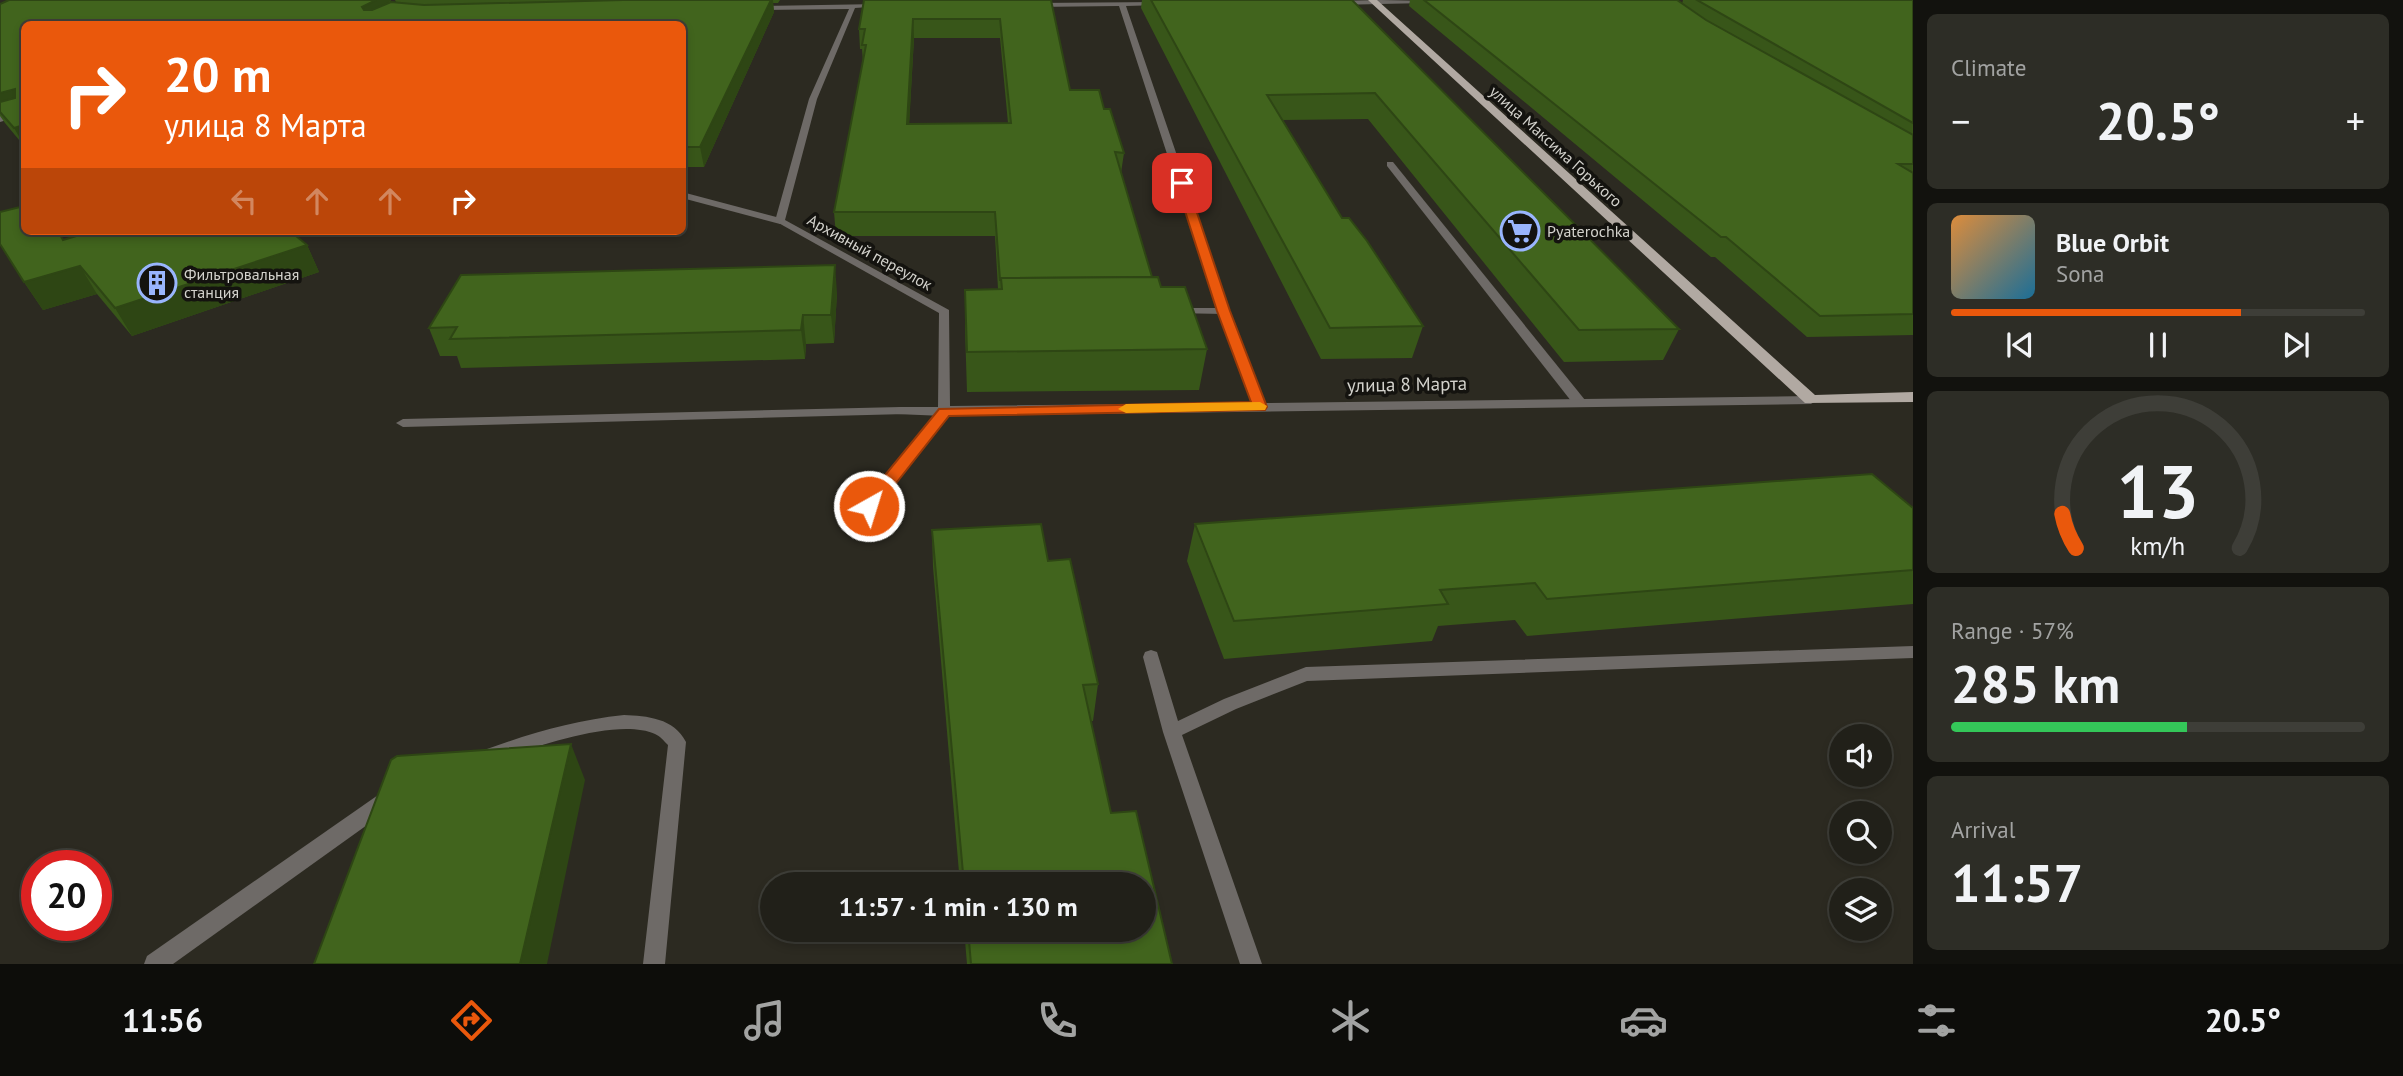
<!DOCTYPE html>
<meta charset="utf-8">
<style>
body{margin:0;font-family:"PT Sans",sans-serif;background:#2d2d26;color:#f1f3f6;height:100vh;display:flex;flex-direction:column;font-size:26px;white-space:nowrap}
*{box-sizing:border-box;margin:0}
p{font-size:23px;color:#a2a3a2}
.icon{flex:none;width:38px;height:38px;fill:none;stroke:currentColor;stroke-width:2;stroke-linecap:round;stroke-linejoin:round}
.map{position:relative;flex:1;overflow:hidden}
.drawer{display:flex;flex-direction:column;gap:14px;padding:14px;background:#12120e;width:490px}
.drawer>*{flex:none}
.banner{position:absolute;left:21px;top:21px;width:665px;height:214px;border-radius:10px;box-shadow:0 4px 10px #0003,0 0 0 2px #3e3e38;background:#ea580c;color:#fff;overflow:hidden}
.fabs{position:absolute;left:1829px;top:724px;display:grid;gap:14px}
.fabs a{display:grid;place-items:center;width:63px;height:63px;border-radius:50%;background:#212019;box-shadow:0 4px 10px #0003,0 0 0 2px #3e3e38;font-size:35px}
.speed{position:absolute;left:21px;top:850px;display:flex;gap:14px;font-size:35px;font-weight:700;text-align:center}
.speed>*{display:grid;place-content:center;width:91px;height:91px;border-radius:50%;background:#212019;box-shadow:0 4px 10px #0003,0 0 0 2px #3e3e38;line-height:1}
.speed .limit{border:10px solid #d22;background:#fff;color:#111}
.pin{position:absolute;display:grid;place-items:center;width:60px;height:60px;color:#fff;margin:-30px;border-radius:14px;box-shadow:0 4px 10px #0006}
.me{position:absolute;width:77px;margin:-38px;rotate:39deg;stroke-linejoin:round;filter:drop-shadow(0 0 5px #0008)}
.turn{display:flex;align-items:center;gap:24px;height:147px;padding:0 28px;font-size:32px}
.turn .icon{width:91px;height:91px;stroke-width:2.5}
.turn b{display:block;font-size:49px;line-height:60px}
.lanes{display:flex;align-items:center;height:66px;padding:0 28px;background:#0003;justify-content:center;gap:35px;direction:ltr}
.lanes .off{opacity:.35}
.big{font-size:52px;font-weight:700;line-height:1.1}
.drawer .card{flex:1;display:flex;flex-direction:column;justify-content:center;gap:10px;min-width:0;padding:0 24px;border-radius:10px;background:#2d2d26}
.drawer .dial{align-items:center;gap:0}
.dial svg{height:182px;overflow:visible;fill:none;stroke:#3e3e38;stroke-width:7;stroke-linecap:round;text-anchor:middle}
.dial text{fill:#f1f3f6;stroke:none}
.song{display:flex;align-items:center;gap:21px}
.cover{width:84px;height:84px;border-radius:10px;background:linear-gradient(135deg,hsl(30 70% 55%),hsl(200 70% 35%))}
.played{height:7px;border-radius:4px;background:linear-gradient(90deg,#ea580c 70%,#3e3e38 70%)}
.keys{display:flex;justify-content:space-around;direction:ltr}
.heat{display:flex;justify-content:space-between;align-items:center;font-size:38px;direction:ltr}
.charge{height:10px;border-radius:5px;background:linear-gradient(90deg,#34c759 57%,#3e3e38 0)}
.trip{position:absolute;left:760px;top:872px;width:396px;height:70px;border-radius:35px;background:#212019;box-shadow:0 4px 10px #0003,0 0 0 2px #3e3e38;font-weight:700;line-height:70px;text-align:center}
.menu{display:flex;height:112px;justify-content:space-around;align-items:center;background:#0d0d0a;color:#a2a3a2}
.menu .icon{width:49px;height:49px}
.menu .selected{color:#ea580c}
.menu b{font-size:32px;color:#f1f3f6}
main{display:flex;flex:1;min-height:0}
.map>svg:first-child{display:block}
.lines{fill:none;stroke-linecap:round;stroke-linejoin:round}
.service{fill:#6e6a67;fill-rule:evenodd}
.minor{fill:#6e6a67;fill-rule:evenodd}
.primary{fill:#b1a9a2;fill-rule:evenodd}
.wall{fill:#385619;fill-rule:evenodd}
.shaded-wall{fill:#2e4614}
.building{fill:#41641d;stroke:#2e4614;stroke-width:2;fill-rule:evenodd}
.route{fill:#ea580c;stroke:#983908;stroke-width:2}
.slow{fill:#f59e0b}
.labels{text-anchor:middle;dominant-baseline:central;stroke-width:7;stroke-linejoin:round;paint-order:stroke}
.far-street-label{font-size:16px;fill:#d3d2cc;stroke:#14130f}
.far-poi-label{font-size:16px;fill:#d3d2cc;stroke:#14130f;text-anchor:start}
.street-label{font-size:19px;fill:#d3d2cc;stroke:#14130f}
</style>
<main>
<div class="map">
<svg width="1913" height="964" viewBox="0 0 1913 964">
<rect width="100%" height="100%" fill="#2c2a21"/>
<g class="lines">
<g class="service">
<polygon points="24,110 24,115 0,122 0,116"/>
<polygon points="1387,162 1393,162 1585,400 1586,403 1585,406 1575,406 1387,166"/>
<polygon points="682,192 784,219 785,221 780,224 682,198"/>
<polygon points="1176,308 1224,308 1230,311 1224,314 1172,313 1172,309"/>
<polygon points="901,407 906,408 907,411 906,414 403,427 396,423 403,419"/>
<polygon points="944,408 949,409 950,412 949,415 874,509 864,509 862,506 864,503 939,409"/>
<polygon points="1913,646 1913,658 1307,681 1236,709 1182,735 1262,964 1240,964 1163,732 1143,657 1145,652 1151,650 1157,652 1178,721 1224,699 1306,667"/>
<path d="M624,715C647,716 674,718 686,742L665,964H643L668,745C664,741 660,736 655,734C617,717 531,748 493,762L487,759L484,754L487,749C531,733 576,720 624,715Z"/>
<polygon points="388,791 395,793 397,799 395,805 173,964 144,964 147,956 381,793"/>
</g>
<g class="minor">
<polygon points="1381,0 1429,1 1426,3 1335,5 1332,3 1335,1"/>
<polygon points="1160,2 1162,5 1126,6 1230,311 1265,403 1811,396 1817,400 1811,404 944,416 896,414 895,411 896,408 901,407 938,407 939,313 775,221 809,99 849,9 757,10 754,8 757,6 880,4 883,6 855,8 817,99 785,220 949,310 950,406 1252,403 1218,311 1119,6 1034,7 1031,5 1034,3"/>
</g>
<polygon class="primary" points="1368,0 1377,0 1815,395 1913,392 1913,402 1805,403"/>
</g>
<g class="wall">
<polygon points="9,0 391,0 389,3 396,2 395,0 780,0 778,3 773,3 774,12 704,167 682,167 682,24 24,24 24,146 5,123 0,116 0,4"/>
<path d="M864,0H1051L1070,90L1104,109L1124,153L1121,173L1152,277L1207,349L1199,390L967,392L965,329V290L998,289L995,236H836L834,212L863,62L862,49H860L859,29ZM914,38H1000L1008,123L909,124Z"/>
<polygon points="1142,0 1352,0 1679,329 1663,360 1564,362 1368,119 1283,120 1342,218 1423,326 1412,358 1321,359 1141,8"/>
<polygon points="1410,0 1677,0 1682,4 1683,0 1913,0 1913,335 1807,337 1715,257 1711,257 1409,6"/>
<polygon points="63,240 307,245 319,272 132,336 97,294 43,310 24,282"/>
<polygon points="837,293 834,343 806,344 805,359 461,368 457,356 440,356 429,328"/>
<polygon points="1913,508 1913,604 1527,636 1515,620 1438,626 1432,641 1224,659 1187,561 1195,524"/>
<polygon points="1041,524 1048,561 1070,559 1098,684 1093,721 1091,721 1111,813 1136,811 1172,964 967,964 964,929 1143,929 1143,884 960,884 933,567 932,530"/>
</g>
<g class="shaded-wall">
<polygon points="375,0 391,0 367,23 362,7"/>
<polygon points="771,0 773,0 774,12 704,167 700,147"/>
<polygon points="913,19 914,38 908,146 907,124"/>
<polygon points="15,89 24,106 0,112 0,93"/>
<polygon points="24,125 24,145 14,128"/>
<polygon points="307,245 319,272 132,336 115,308"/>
<polygon points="835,265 837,293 834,343 831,315"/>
<polygon points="80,266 97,294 43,310 24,282"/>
<polygon points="803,315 806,344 805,359 801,330"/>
<polygon points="571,744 585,780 547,964 520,964"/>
</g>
<g class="building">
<polygon points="9,0 376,0 362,7 364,10 372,10 391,2 424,5 623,0 771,0 700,147 682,147 682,24 24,24 24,77 23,77 24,79 24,125 14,128 0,112 0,102 15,98 15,89 0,93 0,4"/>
<path d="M864,0H1051L1070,90H1099L1104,109H1110L1124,153L1115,152L1152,277L1001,278V280H1000L995,212H834L866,45H862L865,29H859ZM913,19H1000L1011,123L907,124Z"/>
<polygon points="1151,0 1352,0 1679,329 1579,330 1375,93 1267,95 1342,218 1349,218 1367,241 1423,326 1330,328"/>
<polygon points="1424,0 1677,0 1706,20 1913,135 1913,164 1898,164 1913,173 1913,314 1820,316 1726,237 1721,237"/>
<polygon points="1697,0 1913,0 1913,123"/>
<polygon points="24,206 24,231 58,231 63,240 93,231 290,231 307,245 115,308 80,266 24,282 0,244 0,212"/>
<polygon points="835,265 831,315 803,315 801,330 450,339 457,327 429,328 461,275"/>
<polygon points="1158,277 1161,287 1185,287 1207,349 967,352 965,290 1002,289 1001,278"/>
<polygon points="1872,474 1913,508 1913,570 1547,599 1535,583 1440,590 1448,604 1234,621 1195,524"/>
<polygon points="1041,524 1048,561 1070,559 1098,684 1083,685 1111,813 1136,811 1172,964 971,964 968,929 1143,929 1143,884 964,884 932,530"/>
<polygon points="571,744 520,964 314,964 391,760 397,756"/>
</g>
<polygon class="route" points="1182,180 1187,183 1230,311 1267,407 1265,410 949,416 875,510 863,510 861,506 863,502 939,409 1251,402 1217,311 1176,183"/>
<polygon class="slow" points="1260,402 1267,406 1265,410 1126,413 1118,409 1126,404"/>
<defs>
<symbol id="supermarket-ring" viewBox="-11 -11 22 22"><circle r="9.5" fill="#14130f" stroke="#99b5fd" stroke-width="1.5"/><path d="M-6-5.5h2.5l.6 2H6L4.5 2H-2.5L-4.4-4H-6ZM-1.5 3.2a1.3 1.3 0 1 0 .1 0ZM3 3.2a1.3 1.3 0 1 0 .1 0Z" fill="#99b5fd"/></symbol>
<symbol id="building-ring" viewBox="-11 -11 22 22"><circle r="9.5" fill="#14130f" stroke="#99b5fd" stroke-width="1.5"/><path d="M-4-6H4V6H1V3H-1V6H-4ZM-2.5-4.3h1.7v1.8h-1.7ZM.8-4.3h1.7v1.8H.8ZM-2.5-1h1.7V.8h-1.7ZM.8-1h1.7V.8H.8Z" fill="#99b5fd"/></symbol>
</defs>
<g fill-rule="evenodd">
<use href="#supermarket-ring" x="1498" y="209" width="44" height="44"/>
<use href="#building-ring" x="135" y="261" width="44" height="44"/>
</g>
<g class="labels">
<g class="far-street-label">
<text transform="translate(1556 146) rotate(42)">улица Максима Горького</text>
<text transform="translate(870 252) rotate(29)">Архивный переулок</text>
</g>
<g class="far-poi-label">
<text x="1547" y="231">Pyaterochka</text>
<text x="184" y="274">Фильтровальная<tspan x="184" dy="18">станция</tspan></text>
</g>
<g class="street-label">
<text transform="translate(1407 384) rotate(-1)">улица 8 Марта</text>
</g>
</g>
</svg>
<div class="fabs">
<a><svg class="icon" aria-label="sound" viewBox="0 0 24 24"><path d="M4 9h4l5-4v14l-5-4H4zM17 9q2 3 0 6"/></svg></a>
<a><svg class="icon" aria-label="search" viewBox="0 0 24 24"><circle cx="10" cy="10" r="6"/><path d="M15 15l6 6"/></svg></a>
<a><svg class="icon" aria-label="layers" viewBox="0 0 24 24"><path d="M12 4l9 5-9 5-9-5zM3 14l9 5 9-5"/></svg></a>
</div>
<div class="speed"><div class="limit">20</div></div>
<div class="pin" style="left:1182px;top:183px;background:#d93025"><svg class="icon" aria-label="arrive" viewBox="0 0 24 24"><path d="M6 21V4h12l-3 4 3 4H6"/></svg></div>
<svg class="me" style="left:869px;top:506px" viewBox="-20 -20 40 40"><circle r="17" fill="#ea580c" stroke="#fff" stroke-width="3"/><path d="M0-11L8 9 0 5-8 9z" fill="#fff"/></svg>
<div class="trip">11:57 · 1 min · 130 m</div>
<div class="banner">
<div class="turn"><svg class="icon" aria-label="right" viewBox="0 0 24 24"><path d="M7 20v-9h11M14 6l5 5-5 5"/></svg><div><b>20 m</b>улица 8 Марта</div></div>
<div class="lanes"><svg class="icon off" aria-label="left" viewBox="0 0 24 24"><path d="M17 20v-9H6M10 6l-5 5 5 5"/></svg><svg class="icon off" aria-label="ahead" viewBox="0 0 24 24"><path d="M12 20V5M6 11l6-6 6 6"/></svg><svg class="icon off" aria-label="ahead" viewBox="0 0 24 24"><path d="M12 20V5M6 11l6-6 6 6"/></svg><svg class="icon" aria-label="right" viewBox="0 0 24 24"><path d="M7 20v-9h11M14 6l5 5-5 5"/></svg></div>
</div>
</div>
<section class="drawer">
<div class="card"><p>Climate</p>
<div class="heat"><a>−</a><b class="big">20.5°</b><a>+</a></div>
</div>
<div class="card">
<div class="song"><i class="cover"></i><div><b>Blue Orbit</b><p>Sona</p></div></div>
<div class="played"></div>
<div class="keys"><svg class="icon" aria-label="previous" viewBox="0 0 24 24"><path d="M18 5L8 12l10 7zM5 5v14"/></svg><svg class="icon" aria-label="pause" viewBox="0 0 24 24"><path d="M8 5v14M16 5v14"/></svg><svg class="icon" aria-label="next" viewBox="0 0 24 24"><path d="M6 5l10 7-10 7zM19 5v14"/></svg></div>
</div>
<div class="card dial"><svg viewBox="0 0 100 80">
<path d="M14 69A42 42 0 1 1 86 69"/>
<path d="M14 69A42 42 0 0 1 8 54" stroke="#ea580c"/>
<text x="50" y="56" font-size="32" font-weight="700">13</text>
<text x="50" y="72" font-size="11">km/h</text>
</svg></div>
<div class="card"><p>Range · 57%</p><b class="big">285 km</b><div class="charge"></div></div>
<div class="card"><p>Arrival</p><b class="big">11:57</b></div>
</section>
</main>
<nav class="menu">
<b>11:56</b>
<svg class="icon selected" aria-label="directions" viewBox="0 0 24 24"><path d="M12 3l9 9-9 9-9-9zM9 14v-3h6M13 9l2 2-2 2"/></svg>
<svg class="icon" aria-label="music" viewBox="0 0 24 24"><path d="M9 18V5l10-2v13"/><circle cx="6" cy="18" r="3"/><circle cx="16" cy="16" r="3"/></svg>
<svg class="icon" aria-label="phone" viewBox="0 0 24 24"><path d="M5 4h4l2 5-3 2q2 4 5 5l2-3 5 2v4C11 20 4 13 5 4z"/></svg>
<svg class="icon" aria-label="climate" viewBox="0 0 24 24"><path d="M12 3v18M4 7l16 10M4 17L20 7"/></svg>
<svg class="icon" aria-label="car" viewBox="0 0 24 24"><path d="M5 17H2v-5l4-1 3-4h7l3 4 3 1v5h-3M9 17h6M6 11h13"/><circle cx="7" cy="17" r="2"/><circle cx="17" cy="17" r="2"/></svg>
<svg class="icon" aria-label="filters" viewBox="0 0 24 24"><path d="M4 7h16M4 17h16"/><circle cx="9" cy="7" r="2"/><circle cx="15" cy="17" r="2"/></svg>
<b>20.5°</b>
</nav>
